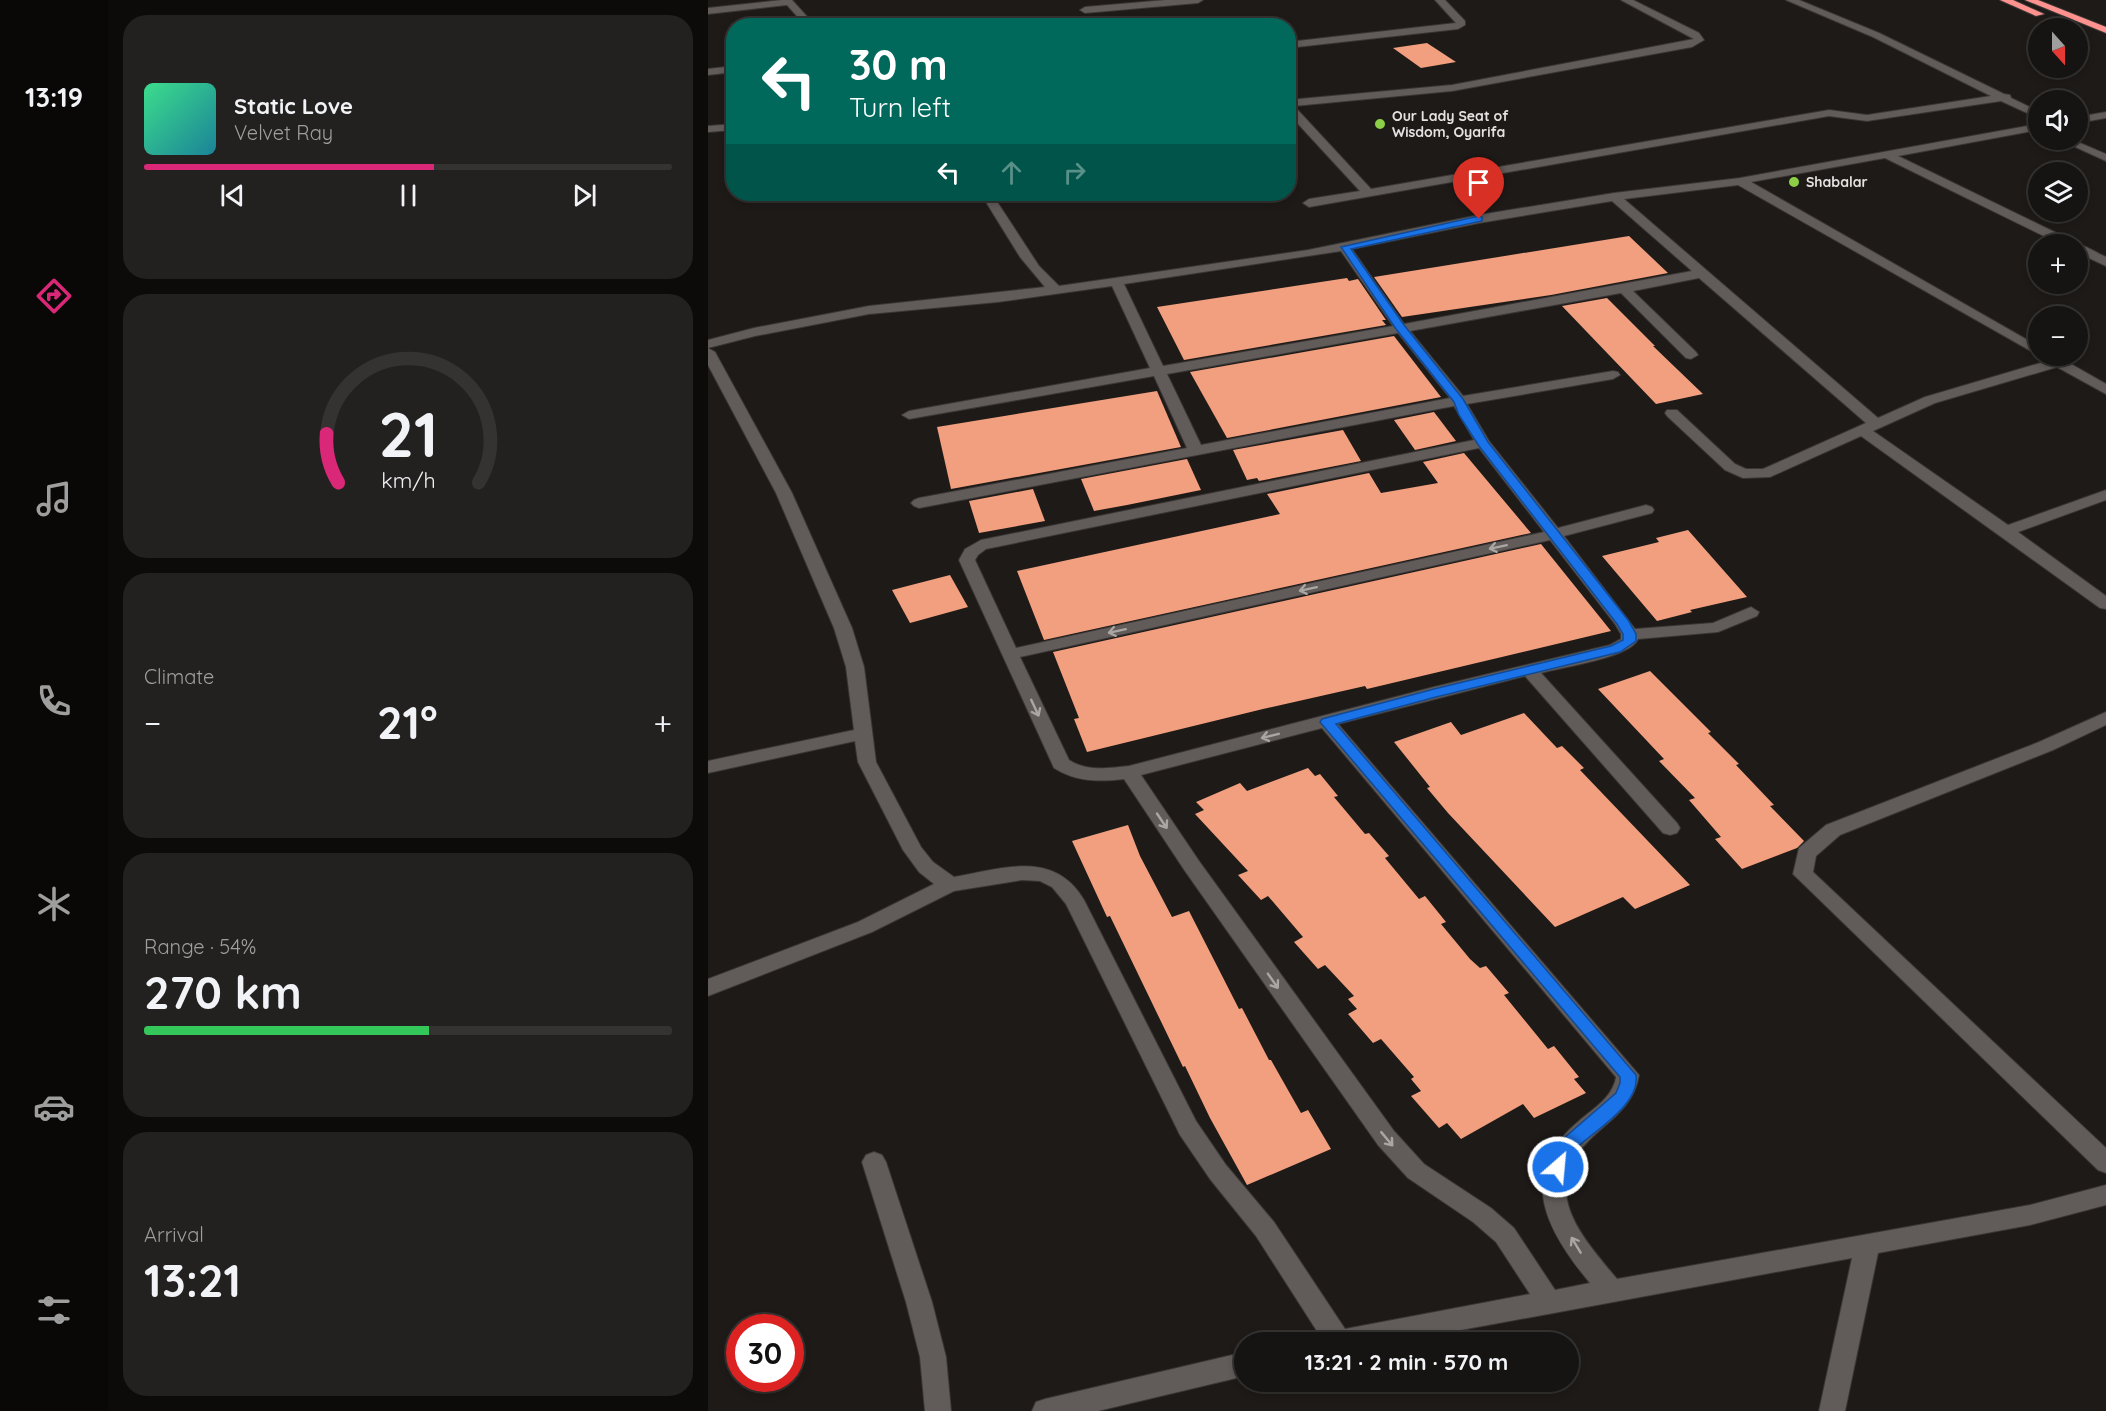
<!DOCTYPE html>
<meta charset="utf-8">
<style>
body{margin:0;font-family:Quicksand,sans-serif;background:#232120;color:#f1f3f6;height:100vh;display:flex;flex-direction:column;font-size:22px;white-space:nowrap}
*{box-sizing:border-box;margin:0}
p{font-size:20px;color:#9e9e9f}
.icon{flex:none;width:33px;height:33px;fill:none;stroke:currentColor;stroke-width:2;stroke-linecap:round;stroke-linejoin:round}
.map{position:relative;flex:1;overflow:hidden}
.drawer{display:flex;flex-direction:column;gap:15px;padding:15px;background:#0c0b0a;width:600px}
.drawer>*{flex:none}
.banner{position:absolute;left:18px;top:18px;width:570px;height:183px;border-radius:24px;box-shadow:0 3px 9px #0003,0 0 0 2px #353332;background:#00695c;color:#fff;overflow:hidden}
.needle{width:39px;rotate:159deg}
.buttons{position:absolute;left:1320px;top:18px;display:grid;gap:12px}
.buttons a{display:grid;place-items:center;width:60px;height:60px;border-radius:50%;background:#161412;box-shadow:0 3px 9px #0003,0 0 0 2px #353332;font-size:30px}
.speed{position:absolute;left:18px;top:1314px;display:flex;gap:12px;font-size:30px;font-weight:700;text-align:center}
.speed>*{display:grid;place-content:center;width:78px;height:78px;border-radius:50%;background:#161412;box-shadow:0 3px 9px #0003,0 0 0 2px #353332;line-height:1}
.speed .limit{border:9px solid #d22;background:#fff;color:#111}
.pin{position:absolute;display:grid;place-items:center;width:51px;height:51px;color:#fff;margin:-62px -26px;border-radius:50% 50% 50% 0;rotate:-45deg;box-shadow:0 0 6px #0007}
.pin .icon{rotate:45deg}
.me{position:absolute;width:66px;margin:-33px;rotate:27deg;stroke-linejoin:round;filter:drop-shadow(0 0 4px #0008)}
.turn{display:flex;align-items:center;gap:21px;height:126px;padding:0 24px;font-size:27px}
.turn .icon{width:78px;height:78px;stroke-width:2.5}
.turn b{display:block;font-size:42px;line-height:51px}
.lanes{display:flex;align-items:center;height:57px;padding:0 24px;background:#0003;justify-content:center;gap:30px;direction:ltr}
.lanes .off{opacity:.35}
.big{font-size:45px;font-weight:700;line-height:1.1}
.drawer .widget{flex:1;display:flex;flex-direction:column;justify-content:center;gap:9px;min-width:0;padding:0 21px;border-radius:24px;background:#232120}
.drawer .dial{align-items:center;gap:0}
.dial svg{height:156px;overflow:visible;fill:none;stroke:#353332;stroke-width:7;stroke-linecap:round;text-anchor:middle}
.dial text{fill:#f1f3f6;stroke:none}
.song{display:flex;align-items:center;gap:18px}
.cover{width:72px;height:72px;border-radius:9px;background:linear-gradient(135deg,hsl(150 70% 55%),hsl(190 70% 35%))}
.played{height:6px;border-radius:3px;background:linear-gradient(90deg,#db2777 55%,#353332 55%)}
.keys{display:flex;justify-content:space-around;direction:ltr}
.heat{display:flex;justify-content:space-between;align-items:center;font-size:33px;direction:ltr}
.charge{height:9px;border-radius:4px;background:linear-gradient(90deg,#34c759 54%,#353332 0)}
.trip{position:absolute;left:526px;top:1332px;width:345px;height:60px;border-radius:30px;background:#161412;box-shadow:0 3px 9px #0003,0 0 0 2px #353332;font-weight:700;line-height:60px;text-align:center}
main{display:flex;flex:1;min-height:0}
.menu{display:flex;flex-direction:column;width:108px;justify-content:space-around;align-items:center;background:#090807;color:#9e9e9f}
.menu .icon{width:42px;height:42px}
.menu .current{color:#db2777}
.menu b{font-size:27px;color:#f1f3f6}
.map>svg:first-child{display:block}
.building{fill:#f19f7e}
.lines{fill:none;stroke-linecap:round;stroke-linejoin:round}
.street-casing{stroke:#393635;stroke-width:2}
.highway-casing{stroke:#393635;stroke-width:2}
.street{fill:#615c59;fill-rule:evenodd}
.highway{fill:#ff918e;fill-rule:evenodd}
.oneway{stroke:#aaa6a4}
.route{fill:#1a73e8;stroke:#114b97;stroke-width:1.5}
.poi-dot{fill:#8cce45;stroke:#1e1a18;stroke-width:2}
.labels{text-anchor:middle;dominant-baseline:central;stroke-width:6;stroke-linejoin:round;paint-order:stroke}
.far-poi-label{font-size:14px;font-weight:bold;fill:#e5e2e1;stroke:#1e1a18;text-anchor:start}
</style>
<main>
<nav class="menu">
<b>13:19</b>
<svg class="icon current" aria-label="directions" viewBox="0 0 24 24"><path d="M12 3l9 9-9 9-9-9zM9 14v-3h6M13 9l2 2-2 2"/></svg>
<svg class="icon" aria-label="music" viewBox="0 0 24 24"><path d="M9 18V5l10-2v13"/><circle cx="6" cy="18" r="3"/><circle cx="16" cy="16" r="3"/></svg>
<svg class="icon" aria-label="phone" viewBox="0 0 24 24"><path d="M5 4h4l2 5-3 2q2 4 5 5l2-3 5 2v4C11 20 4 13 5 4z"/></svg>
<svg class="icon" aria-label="climate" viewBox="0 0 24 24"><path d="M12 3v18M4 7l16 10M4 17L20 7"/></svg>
<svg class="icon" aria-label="car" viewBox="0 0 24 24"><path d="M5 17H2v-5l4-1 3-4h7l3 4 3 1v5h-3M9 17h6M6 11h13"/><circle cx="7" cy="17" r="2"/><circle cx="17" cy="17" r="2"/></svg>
<svg class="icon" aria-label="filters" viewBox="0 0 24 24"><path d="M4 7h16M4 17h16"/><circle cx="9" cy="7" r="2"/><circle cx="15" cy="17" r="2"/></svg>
</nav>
<section class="drawer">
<div class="widget">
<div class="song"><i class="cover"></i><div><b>Static Love</b><p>Velvet Ray</p></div></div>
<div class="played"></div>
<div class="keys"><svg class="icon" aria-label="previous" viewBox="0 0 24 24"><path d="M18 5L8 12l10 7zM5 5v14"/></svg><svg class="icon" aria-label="pause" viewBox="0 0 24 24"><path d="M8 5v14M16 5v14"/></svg><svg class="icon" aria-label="next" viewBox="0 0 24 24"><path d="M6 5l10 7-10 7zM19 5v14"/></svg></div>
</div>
<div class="widget dial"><svg viewBox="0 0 100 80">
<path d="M14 69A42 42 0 1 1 86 69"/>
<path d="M14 69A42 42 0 0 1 8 44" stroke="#db2777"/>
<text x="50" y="56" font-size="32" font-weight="700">21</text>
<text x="50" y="72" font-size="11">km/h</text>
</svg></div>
<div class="widget"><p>Climate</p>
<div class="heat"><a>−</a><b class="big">21°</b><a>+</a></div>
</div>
<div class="widget"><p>Range · 54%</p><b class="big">270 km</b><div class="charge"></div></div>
<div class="widget"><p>Arrival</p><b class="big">13:21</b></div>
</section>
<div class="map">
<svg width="1398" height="1411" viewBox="0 0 1398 1411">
<rect width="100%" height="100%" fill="#1e1a18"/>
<g class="building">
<polygon points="719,43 748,62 713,68 685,48"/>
<polygon points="921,236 960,273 843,295 694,317 666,277"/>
<polygon points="639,278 641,281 650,279 678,320 674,320 678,325 476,360 449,307"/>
<polygon points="899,298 947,346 945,346 995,394 948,404 854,306"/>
<polygon points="686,336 733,397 519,438 482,372"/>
<polygon points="449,391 473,447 243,489 229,427"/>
<polygon points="726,412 748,441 707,450 686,420"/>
<polygon points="635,430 653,461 551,481 549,478 539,480 525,450"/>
<polygon points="756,453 823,533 336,640 309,571 572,514 559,494 661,473 673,493 730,483 715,462"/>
<polygon points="479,459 493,490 419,505 386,511 373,479"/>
<polygon points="325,489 337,521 271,533 261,501"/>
<polygon points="980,530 1039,597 982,610 984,612 949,621 894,556 951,542 948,538"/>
<polygon points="833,544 903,631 659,689 657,686 555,709 379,752 366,719 371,718 345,652"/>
<polygon points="242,575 260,607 202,623 184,590"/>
<polygon points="942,671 1003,732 1000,733 1031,764 1028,765 1066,805 1062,806 1096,841 1089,848 1034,869 1007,839 1013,837 981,800 987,798 951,761 956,759 890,689"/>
<polygon points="816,713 849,748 854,746 876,768 872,770 982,885 927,909 915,897 847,927 740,813 719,788 722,787 686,742 743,722 753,735"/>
<polygon points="600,768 607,776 612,774 630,796 626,797 657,834 661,833 681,856 677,858 711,899 717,896 738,922 733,924 762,959 772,968 778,966 801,993 796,995 840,1049 846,1046 871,1077 866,1079 878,1093 826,1118 815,1104 753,1139 739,1123 731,1128 703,1096 713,1091 703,1079 706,1077 673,1039 665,1043 640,1014 649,1009 640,999 646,996 617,965 610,969 586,942 595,937 560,896 553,900 530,875 540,871 487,814 496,810 488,802 532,783 539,791"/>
<polygon points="420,825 432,856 464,917 481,911 531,1009 534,1008 561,1060 563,1060 593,1113 600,1110 623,1149 539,1185 502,1118 477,1066 475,1067 402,916 399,917 364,841"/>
</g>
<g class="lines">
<defs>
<g id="street">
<polygon points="74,0 84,0 103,21 103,25 97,25 79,5 0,14 0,8"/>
<polygon points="458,0 495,0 490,3 377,13 372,10 377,7"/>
<polygon points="727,0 737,0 757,21 757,25 750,29 580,48 580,42 748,23"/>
<polygon points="913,0 925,0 991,33 996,40 984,47 744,91 586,106 663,189 1121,110 1159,115 1283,96 1165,37 1078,0 1091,0 1171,33 1296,94 1302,95 1303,98 1330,111 1330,118 1293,101 1159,121 1121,116 601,207 595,203 601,199 652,191 580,113 580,100 744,85 986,39"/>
<polygon points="26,66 26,72 0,75 0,69"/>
<polygon points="1398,112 1398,118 1370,123 1370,117"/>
<polygon points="26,124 26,130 0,132 0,126"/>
<path d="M1330,124V130L1190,156L1365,241L1367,244H1352L1177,158L1043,182L1330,346V355L1030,185L916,199L1170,418L1217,397L1339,361L1334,356H1349L1398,384V394L1349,367L1227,403L1165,431L1300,525L1398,490V500L1310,532L1398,596V609L1392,608L1153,436L1062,477L1035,478L1017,470L959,416L957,413L959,410H969L1027,464L1038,469H1055L1158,423L991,278L925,291L988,352L990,355L983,359L978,358L913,293L702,331L755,396L905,371L910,372L912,375L905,379L759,404L781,441L850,528L938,505L944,507L946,510L944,513L856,536L927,629L1005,623L1043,607L1051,612L1049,616L1010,632L930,639C922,658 854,667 833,673L969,823L972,828L969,833L962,835L955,833L817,676L630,724L931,1075C927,1100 911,1114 892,1130C828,1184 866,1228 909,1279L1322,1205L1398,1185V1205L1322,1225L1170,1253L1137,1411H1111L1144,1258L688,1342H616L548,1236L502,1179L472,1135L358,904L344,887L332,881L314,880L246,891L164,932L0,996V979L150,922L226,884L211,872L195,850L150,762L147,741L0,773V761L146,730L138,667L126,628L68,493L0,365V340L46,328L161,306L337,287L312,257L273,194H284L331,266L351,286L600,250L771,215L906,193L1032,178ZM904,201L984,271L696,324L644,249L771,223ZM633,251L685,326L455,366L416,284ZM404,286L442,368L201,411L194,415L201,419L446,376L479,448L211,498L206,500L203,503L206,506L211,508L746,406L766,440L273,540L257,549L251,560L346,768C368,782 391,782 416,779L477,871L670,1145L700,1178L765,1222L788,1242L822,1294L637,1329L566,1222L518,1165L488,1121L376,900C346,849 293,869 246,877L225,862L213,847L168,762L156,667L144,628L84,493L7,352L0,348L47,336L161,314L290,302ZM690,333L742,398L493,445L459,374ZM771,448L836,532L308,648L267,560L270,555L278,549ZM842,540L907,624L913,634V639L902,645L726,687L421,766C400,768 380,772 361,760L312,657ZM614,728L908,1077C905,1097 886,1108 871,1121C807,1174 838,1230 882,1283L847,1290L806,1228L783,1208L716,1164L686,1131L491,861L433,775Z"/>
<polygon points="1352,140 1365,140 1398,154 1398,161"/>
<path d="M1369,244C1379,246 1389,253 1398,257V266L1370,253Z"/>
<polygon points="1398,712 1398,725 1345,750 1132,835 1108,856 1105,872 1398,1148 1398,1173 1390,1170 1085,874 1091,848 1118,825 1331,742"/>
<polygon points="166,1152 174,1155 178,1162 224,1302 238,1357 243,1411 217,1411 212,1357 198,1302 154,1162 158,1155"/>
<polygon points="537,1352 537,1376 390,1411 324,1411 328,1402 337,1399"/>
</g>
<g id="highway">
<polygon points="1292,0 1305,0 1336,14 1328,16"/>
<polygon points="1317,0 1330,0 1398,27 1398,33"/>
</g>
</defs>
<use href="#street" class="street-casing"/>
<use href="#highway" class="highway-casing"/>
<use href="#street" class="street"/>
<use href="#highway" class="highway"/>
</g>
<defs><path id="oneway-shaft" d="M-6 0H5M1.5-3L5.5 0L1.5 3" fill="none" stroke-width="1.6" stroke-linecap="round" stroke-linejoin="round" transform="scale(1.5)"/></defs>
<g class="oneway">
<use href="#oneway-shaft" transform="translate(790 547) rotate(168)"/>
<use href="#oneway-shaft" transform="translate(600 589) rotate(168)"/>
<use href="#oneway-shaft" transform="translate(409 631) rotate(168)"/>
<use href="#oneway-shaft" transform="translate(327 708) rotate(65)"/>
<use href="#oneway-shaft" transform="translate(562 736) rotate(166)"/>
<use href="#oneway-shaft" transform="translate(454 821) rotate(56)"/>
<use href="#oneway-shaft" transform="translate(565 981) rotate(55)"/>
<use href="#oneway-shaft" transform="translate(679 1139) rotate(50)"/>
<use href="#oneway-shaft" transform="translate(868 1245) rotate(-121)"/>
</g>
<path class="route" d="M771,216L774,217V221L643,249L696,325L755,399L780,442L920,620L928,634V641L912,652L728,697L628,724L928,1075C933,1105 884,1132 865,1151C860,1157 860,1166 856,1173L850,1175L844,1173L841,1167L848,1145L908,1093L912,1083V1077L612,722L614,719L726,689L903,646L915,640V634L909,624L771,446L751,415L746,402L688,329L633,247Z"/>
<g class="poi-dot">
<circle cx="672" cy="124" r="6"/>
<circle cx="1086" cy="182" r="6"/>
</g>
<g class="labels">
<g class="far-poi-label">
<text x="684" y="116">Our Lady Seat of<tspan x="684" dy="16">Wisdom, Oyarifa</tspan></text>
<text x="1098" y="182">Shabalar</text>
</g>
</g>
</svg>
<div class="buttons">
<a><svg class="needle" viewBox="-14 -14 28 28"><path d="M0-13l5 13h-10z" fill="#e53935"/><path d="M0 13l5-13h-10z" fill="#9e9e9f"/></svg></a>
<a><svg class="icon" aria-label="sound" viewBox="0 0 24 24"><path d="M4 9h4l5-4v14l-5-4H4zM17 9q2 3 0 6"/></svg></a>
<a><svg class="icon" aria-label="layers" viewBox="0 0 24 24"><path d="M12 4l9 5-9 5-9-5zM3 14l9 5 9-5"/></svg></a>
<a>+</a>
<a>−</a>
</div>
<div class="speed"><div class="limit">30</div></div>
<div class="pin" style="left:771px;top:219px;background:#d93025"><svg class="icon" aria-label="arrive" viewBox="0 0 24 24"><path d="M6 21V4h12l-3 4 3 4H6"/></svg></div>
<svg class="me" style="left:850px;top:1167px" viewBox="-20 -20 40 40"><circle r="17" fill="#1a73e8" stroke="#fff" stroke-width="3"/><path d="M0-11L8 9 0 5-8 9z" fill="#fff"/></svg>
<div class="trip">13:21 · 2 min · 570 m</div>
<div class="banner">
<div class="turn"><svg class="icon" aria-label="left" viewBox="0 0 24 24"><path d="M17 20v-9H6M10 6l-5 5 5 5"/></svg><div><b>30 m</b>Turn left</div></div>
<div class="lanes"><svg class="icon" aria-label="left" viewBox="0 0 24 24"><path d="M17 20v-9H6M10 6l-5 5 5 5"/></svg><svg class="icon off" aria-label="ahead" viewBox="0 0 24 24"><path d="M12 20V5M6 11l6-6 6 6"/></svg><svg class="icon off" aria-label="right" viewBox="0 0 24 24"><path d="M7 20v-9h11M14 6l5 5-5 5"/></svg></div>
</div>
</div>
</main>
